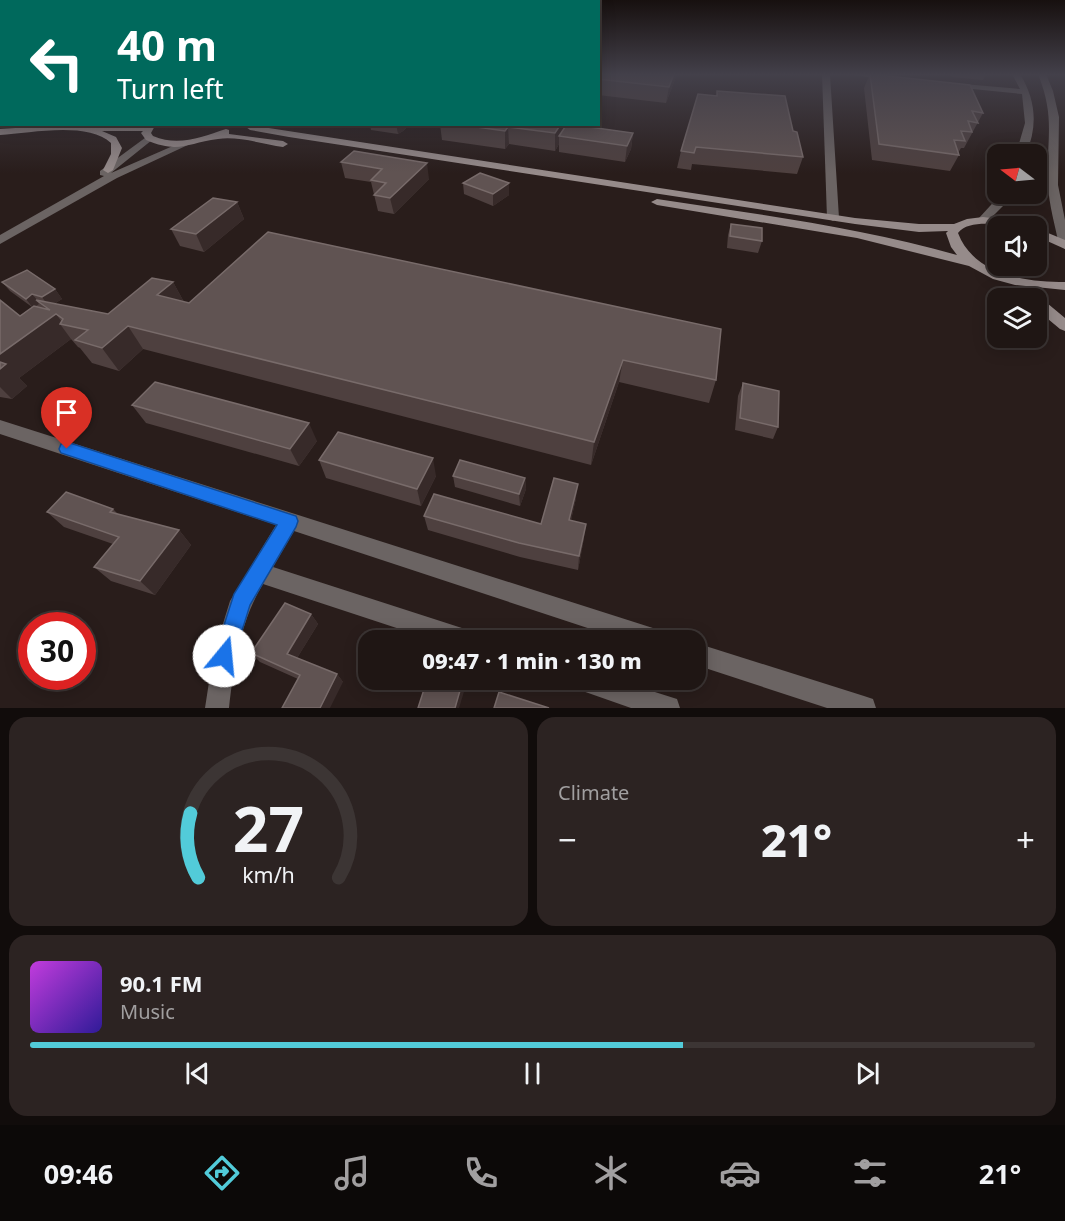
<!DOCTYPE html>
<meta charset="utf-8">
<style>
body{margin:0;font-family:"Noto Sans",sans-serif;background:#2c2322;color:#f1f3f6;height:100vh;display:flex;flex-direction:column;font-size:22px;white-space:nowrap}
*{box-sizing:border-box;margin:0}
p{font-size:20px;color:#a19fa0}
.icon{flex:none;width:33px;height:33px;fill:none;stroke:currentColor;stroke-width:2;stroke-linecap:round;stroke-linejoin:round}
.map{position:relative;height:708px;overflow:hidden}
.side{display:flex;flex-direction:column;gap:9px;padding:9px;background:#110c0b;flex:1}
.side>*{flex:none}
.hud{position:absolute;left:0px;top:0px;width:600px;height:126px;box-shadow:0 3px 15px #0003,0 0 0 2px #3c3534;background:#00695c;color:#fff;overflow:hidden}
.needle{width:39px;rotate:286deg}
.tools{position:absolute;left:987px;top:144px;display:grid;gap:12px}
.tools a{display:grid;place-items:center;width:60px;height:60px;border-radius:12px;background:#1f1614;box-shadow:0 3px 15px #0003,0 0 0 2px #3c3534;font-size:30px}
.speed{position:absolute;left:18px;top:612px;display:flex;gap:12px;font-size:30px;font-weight:700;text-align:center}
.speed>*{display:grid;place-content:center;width:78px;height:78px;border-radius:50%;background:#1f1614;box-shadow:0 3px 15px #0003,0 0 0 2px #3c3534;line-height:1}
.speed .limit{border:9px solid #d22;background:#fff;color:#111}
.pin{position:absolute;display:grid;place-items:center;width:51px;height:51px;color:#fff;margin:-62px -26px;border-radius:50% 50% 50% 0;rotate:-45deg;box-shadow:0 0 6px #0007}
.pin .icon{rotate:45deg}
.me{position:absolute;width:66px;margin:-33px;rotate:17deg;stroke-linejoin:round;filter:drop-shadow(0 0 4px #0008)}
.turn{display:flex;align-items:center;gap:21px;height:126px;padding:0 18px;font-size:27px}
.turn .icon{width:78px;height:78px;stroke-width:2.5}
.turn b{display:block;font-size:42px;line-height:51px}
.big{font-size:45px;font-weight:800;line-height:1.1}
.side .widget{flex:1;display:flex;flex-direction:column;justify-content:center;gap:9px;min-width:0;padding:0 21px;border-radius:18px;background:#2c2322}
.side .dial{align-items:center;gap:0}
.dial svg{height:156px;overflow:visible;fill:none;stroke:#3c3534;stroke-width:7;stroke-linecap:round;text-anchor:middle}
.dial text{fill:#f1f3f6;stroke:none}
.song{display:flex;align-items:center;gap:18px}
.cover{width:72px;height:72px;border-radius:9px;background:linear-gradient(135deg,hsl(290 70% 55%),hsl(250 70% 35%))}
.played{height:6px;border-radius:3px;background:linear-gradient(90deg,#52cbd9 65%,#3c3534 65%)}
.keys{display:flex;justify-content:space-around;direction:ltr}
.heat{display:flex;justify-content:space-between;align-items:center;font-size:33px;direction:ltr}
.side .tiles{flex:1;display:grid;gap:9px;grid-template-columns:1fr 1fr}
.widget:last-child{grid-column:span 2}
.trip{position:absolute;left:358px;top:630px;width:348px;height:60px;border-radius:18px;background:#1f1614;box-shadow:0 3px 15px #0003,0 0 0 2px #3c3534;font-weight:800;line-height:60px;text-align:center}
.tabs{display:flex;height:96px;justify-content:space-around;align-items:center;background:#0c0908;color:#a19fa0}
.tabs .icon{width:42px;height:42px}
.tabs .selected{color:#52cbd9}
.tabs b{font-size:27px;color:#f1f3f6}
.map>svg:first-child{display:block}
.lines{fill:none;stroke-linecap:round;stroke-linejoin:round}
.street{fill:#6b6463;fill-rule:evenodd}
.secondary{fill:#968b8a;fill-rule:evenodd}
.wall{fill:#4e403f}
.shaded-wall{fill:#372a29}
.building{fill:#605352;stroke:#786b6a;stroke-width:1.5}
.route{fill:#1a73e8;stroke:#114b97;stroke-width:1.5}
</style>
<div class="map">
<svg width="1065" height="708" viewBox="0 0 1065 708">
<rect width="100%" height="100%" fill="#291d1b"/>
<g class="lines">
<g class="street">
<polygon points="822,74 830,74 839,218 833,221 827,218"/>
<polygon points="847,74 877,74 894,78 890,80"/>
<path d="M1012,74H1020C1036,100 1038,126 1026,154H1016L1025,123L1022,94L952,87L948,85L952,83L1020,89Z"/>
<path d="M1038,74H1046L1053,91L1059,117L1058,185L1065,220V249L1059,245C1055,225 1049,205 1048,185C1046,140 1056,119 1038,74Z"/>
<polygon points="149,135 154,138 152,140 111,173 182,142 190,144 117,178 0,244 0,235 104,176 100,175 100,171"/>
<polygon points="1001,194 1011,194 1007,202 987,222 979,222 979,218"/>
<path d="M0,420L656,629L664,632L667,640H624L294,531L273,567L465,629L473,632L476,640H433L263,584C240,622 234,664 229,708H205L213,656L230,601L276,525L0,434Z"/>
<polygon points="696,643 864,696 873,699 876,708 827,708 696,665"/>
<polygon points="570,680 617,680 677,699 680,708 631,708 574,688"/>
</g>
<g class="secondary">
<rect x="0" y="117" width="2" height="6"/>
<path d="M156,124L151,133L153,136C179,147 201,137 226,129L229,130V134L283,141L288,144L283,147C263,144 238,136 218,139C187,143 179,154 146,140L141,133L143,131H102L116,137L122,148L113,170L108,173L103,170L111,154V143C88,121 30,133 0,135V129L61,125Z"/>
<path d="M242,124L855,218L919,224H954L967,219L983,217L1024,222L1030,226C1010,228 971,216 958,233C974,275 1025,282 1065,282V290L1015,285L993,279L969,266L857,238L657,205L651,202L657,199C757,214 859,227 957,255L951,247L946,233L948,231L919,232L855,224L289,137L250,130Z"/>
<polygon points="1036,228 1065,240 1065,249 1036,236"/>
<polygon points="1036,297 1041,298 1065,318 1065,331 1060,329 1036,309 1036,298 1031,298"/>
</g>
</g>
<g class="wall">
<rect x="0" y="74" width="2" height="13"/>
<polygon points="598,74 677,74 666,103 598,95"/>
<polygon points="870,74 983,113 964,148 961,148 958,153 959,155 950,171 872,160 864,88"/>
<polygon points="951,74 986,74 983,80 952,77"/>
<polygon points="698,94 793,131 803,157 797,174 692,164 691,170 677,168 681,151"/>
<polygon points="367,124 410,124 403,131 398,134 371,130 370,125"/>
<polygon points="440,124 570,124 633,133 631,149 625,162 559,152 559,144 555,151 509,144 505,149 442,140"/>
<polygon points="354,151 429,179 394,214 378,211 371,182 345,178 341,162"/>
<polygon points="463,183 509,183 509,195 493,206 464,194"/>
<polygon points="237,202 244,219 204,252 180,246 171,229"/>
<polygon points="731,224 762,241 758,253 727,248 728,235"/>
<polygon points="268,232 716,380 709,403 619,382 591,465 143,349 119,371 92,363 80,348 78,347 71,339 19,378 27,386 12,399 0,397 0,300 20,316 32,307 10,291 2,282 55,289 62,299 54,304 108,314 173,282 184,302 189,303"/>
<polygon points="743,383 778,427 773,439 735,430 738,396"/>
<polygon points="132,405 317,441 299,466 146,423"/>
<polygon points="319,460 436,476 421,506 326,478"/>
<polygon points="453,476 525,478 526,489 520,506 455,487"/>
<polygon points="576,498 571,520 584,538 578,570 520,557 428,530 424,516 541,524"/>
<polygon points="113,509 118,514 179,530 191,545 155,595 111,581 94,567 113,544 64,527 47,512"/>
<polygon points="311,614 318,624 297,658 337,674 343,682 298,679 260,662 251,653"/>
</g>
<g class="shaded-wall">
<polygon points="674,74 677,74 666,103 669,87"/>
<polygon points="396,124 410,124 403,131 398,134"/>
<polygon points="561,124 570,124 559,136 559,144 555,151 555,133"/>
<polygon points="508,127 509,144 505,149 505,131"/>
<polygon points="633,133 631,149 625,162 627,146"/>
<polygon points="427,163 429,179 394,214 390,198"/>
<polygon points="509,183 509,195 493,206 493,194"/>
<polygon points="237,202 244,219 204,252 196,234"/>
<polygon points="173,282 185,304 157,295"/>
<polygon points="55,289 62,299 49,307 42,297"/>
<polygon points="32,294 39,302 36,300 39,304 33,308 26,299"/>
<polygon points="56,314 64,325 60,324 71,339 19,378 27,386 12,399 0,387 0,354"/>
<polygon points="128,326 143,349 119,371 102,348"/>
<polygon points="623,360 619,382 591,465 594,442"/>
<polygon points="309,423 317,441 299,466 290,449"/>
<polygon points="433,458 436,476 421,506 417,489"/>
<polygon points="525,478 526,489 520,506 519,494"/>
<polygon points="578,484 576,498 568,534 569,520"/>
<polygon points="586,524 584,538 578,570 579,556"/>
<polygon points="179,530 191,545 155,595 140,581"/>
<polygon points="311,614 318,624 294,663 287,654"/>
<polygon points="337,674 343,682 330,708 320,708"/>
<polygon points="463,680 466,680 467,682 459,708 455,708"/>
</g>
<g class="building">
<polygon points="598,74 674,74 669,87 598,79"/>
<polygon points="870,74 970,85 983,113 972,111 978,123 968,121 972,132 961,131 965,141 954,140 959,155 879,144"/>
<polygon points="717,91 785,96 793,131 797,132 803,157 696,147 694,153 681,151 698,94 717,96"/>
<polygon points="455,124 561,124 555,133 508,127 505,131"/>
<polygon points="567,124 568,124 633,133 627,146 559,136"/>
<polygon points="354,151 427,163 390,198 374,195 386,183 371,180 382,169 341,162"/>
<polygon points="480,173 509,183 493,194 463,183"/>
<polygon points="213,198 237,202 196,234 171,229"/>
<polygon points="731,224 762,228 762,241 730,236"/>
<polygon points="268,232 721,329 716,380 623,360 594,442 128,326 102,348 75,340 88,330 60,324 63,319 56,314 0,354 0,300 20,316 34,306 50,310 36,300 108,314 152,278 173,282 157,295 189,303"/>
<polygon points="27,270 55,289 42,297 32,294 26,299 2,282"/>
<polygon points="0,362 6,364 0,369"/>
<polygon points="155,382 309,423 290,449 132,405"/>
<polygon points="743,383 779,391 778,427 740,418"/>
<polygon points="338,432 433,458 417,489 319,460"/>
<polygon points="460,460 525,478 519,494 453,476"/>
<polygon points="554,478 578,484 569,520 586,524 579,556 519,543 424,516 434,494 541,524"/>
<polygon points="66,492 113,509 110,512 179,530 140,581 94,567 119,537 47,512"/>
<polygon points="285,603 311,614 287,654 337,674 320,708 282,708 300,675 251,653"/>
<polygon points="427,680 463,680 455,708 418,708"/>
<polygon points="499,692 549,708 494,708"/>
</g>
<linearGradient id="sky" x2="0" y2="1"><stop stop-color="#17100f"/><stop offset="0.43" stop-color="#43404a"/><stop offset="1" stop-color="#43404a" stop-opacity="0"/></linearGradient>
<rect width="1065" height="173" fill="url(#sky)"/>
<polygon class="route" points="67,442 296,516 298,521 296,527 250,605 232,663 224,666 217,663 214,656 234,594 277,525 61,453 59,449 61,444"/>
</svg>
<div class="tools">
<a><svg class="needle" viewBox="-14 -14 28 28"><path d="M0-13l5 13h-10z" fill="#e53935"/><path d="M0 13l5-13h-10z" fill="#a19fa0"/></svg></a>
<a><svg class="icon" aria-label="sound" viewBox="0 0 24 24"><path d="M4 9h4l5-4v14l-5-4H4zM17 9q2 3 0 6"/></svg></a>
<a><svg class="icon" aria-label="layers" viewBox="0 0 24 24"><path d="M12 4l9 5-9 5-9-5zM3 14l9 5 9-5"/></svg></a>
</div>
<div class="speed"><div class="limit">30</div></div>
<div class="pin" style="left:67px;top:449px;background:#d93025"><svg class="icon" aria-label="arrive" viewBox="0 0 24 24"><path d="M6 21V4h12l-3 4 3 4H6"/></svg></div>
<svg class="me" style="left:224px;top:656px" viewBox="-20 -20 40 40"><circle r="19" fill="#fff"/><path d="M0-13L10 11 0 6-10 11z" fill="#1a73e8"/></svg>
<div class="trip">09:47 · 1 min · 130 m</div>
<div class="hud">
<div class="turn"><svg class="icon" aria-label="left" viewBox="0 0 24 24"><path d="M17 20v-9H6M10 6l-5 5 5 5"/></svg><div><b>40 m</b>Turn left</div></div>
</div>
</div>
<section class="side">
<div class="tiles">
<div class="widget dial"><svg viewBox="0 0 100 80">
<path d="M14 69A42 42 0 1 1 86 69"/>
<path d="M14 69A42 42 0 0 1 10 36" stroke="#52cbd9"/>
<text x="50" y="56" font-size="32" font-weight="700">27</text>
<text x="50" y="72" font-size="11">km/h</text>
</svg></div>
<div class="widget"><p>Climate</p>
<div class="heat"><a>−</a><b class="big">21°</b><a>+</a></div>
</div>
<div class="widget">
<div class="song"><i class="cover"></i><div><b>90.1 FM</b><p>Music</p></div></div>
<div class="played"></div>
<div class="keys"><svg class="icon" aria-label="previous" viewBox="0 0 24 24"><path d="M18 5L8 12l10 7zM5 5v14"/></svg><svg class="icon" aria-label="pause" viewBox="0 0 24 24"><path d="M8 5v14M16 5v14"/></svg><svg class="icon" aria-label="next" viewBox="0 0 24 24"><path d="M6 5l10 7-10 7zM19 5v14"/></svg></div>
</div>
</div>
</section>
<nav class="tabs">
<b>09:46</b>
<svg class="icon selected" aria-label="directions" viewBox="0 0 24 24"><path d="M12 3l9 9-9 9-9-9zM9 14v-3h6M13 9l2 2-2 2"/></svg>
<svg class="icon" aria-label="music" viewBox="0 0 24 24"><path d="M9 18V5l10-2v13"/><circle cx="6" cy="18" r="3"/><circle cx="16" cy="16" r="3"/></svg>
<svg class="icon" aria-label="phone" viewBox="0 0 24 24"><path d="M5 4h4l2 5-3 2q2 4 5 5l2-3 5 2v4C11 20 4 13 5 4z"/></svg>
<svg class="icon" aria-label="climate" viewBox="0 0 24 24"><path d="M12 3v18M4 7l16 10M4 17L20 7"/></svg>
<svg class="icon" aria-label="car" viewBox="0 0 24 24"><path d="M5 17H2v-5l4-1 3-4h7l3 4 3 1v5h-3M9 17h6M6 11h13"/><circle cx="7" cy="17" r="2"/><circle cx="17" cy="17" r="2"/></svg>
<svg class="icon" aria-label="filters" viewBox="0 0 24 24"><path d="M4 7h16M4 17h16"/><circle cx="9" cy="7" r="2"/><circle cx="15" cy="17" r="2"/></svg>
<b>21°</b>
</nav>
